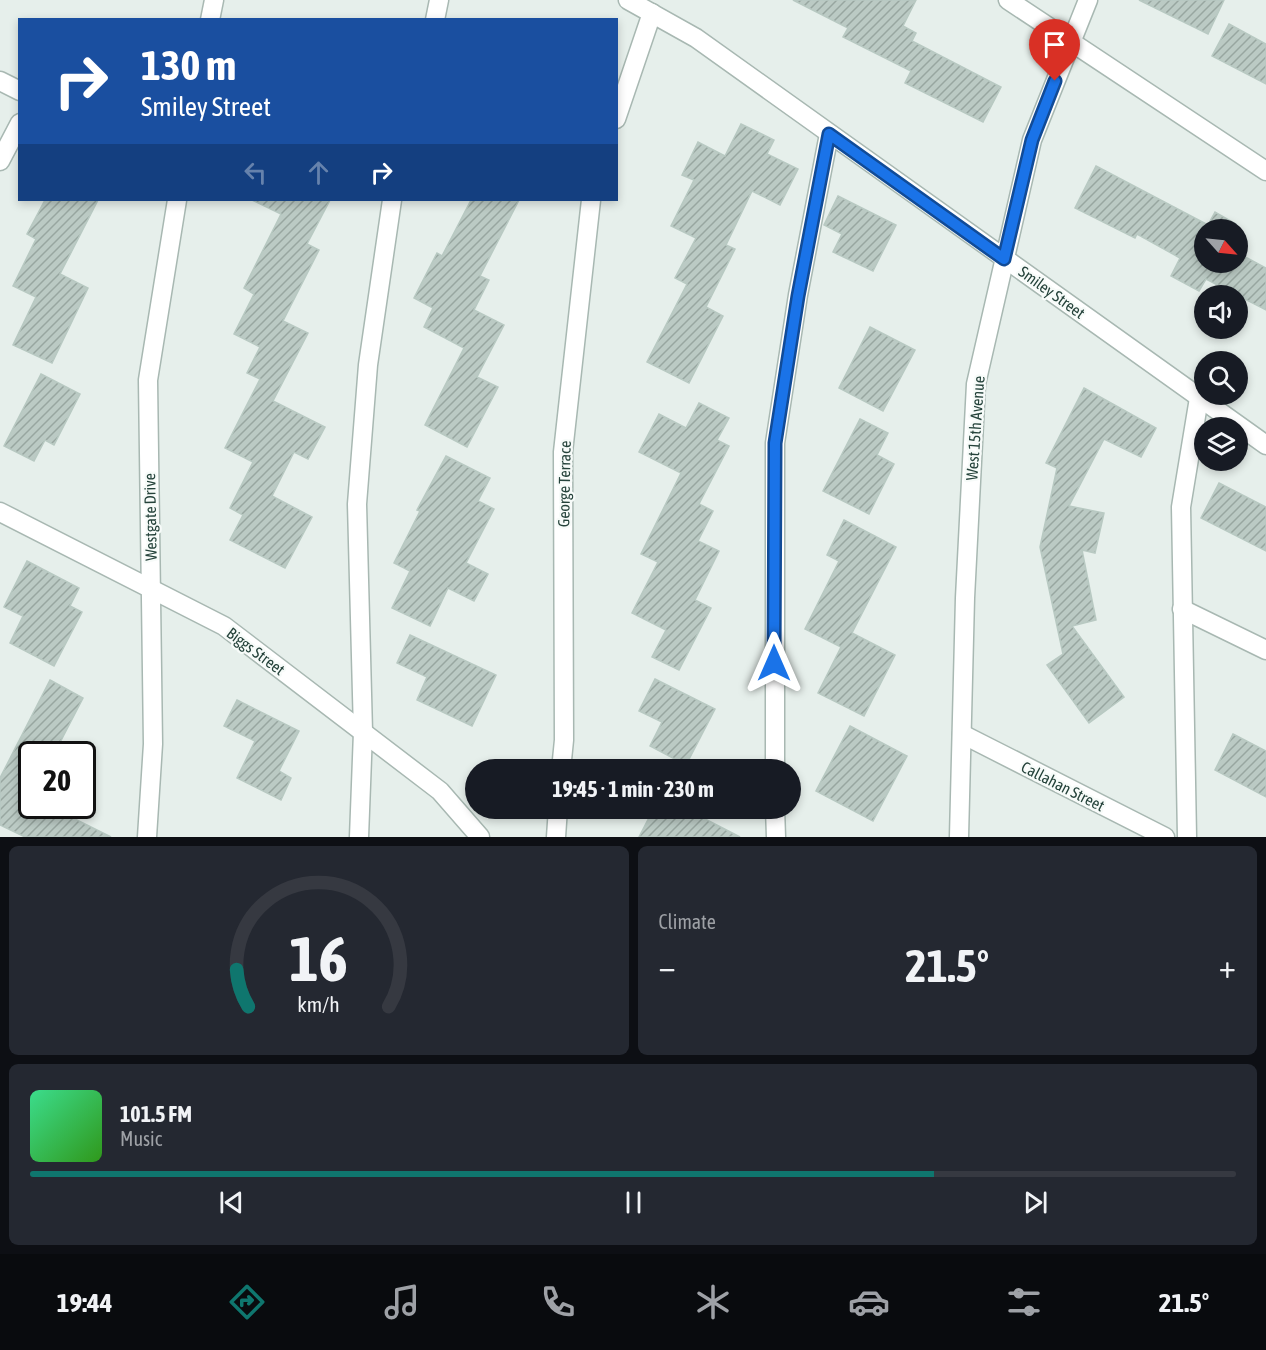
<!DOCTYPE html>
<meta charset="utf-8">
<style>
body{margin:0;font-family:"Asap Condensed",sans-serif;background:#242831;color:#f1f3f6;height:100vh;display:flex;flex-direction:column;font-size:22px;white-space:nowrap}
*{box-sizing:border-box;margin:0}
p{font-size:20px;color:#9ea1a6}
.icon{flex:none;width:33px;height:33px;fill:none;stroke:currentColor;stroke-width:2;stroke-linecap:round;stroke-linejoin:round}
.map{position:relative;height:837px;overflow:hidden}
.details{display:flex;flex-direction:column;gap:9px;padding:9px;background:#0d0f14;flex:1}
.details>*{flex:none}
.hud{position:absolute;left:18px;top:18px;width:600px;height:183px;border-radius:0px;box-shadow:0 3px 9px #0003;background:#1a4fa0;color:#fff;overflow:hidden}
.needle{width:39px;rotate:117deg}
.tools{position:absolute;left:1194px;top:219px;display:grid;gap:12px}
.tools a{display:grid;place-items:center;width:54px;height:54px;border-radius:50%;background:#171b24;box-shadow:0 3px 9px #0003;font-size:30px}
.speed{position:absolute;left:18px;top:741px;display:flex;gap:12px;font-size:30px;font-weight:700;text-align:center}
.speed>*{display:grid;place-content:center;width:78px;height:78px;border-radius:50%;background:#171b24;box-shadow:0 3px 9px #0003;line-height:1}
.speed .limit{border:3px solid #111;border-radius:9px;background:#fff;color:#111}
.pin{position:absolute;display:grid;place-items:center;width:51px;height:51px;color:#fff;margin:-62px -26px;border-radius:50% 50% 50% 0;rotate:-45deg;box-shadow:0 0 6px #0007}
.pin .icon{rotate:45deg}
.me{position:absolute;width:66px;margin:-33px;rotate:0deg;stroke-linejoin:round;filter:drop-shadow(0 0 4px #0008)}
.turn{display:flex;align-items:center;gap:21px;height:126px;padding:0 24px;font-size:27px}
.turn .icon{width:78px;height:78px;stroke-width:2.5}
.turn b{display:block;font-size:42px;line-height:51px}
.lanes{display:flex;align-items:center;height:57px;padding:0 24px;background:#0003;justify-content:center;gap:30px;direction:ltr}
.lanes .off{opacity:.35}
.big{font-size:45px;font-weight:700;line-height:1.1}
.details .tile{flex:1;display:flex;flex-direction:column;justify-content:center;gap:9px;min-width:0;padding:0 21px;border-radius:9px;background:#242831}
.details .dial{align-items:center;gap:0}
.dial svg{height:156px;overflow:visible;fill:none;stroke:#363941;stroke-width:7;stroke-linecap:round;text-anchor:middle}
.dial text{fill:#f1f3f6;stroke:none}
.song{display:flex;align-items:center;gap:18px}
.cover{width:72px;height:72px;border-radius:9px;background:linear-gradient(135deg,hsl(150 70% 55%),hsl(110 70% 35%))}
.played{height:6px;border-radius:3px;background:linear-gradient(90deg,#0f766e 75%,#363941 75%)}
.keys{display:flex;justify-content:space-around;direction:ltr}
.heat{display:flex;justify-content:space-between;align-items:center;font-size:33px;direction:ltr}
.details .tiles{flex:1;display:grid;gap:9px;grid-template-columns:1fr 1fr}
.tile:last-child{grid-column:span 2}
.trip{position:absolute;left:465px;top:759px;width:336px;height:60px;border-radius:30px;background:#171b24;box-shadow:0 3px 9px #0003;font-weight:700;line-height:60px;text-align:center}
.dock{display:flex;height:96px;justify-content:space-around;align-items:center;background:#090b0e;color:#9ea1a6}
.dock .icon{width:42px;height:42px}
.dock .selected{color:#0f766e}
.dock b{font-size:27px;color:#f1f3f6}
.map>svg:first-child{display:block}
.building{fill:url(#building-hatch);stroke:#b8c9c2;stroke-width:1.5}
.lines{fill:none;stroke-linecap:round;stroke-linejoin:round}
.minor-casing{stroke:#a8b8b2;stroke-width:21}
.minor{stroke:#fff;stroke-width:18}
.route-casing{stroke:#114b97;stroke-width:15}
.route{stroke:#1a73e8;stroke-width:10}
.labels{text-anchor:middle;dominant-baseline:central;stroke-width:4.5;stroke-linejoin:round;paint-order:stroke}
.street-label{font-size:16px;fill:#24423a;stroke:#f7fbf9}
</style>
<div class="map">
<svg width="1266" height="837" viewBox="0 0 1266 837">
<defs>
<pattern id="building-hatch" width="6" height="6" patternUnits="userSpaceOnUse" patternTransform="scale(1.5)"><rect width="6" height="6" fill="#bbcac4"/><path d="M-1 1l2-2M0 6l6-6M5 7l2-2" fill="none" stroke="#98a6a0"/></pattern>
</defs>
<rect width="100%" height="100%" fill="#e6efeb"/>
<g class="building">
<polygon points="793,0 916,0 903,26 916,33 912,41 1001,87 983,122 905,83 911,71 843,37 848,28"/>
<polygon points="1139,0 1224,0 1208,34"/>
<polygon points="1229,24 1266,44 1266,84 1212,56"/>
<polygon points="741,124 774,140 767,154 798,169 780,205 752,191 726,245 735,249 706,307 723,316 689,383 647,362 687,284 675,278 696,238 671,226 694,180 682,175 698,142 725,156"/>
<polygon points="1096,166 1208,225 1215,212 1236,224 1233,230 1204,230 1204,262 1238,262 1238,253 1266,268 1266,310 1206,279 1199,291 1171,276 1180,258 1137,234 1135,238 1075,208"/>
<polygon points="838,196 896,225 873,271 833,252 842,234 824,225"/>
<polygon points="45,200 98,200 60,274 88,288 52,363 13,345 36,297 13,286 36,239 27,234"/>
<polygon points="252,200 330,200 307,244 319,250 283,321 308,333 273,401 325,427 308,459 294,452 272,496 312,517 285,568 230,540 243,515 230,508 253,462 225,448 260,379 247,373 260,347 234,334 254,294 244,288 281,214"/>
<polygon points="471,200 519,200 480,276 489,280 474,310 504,325 477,377 498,387 467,447 425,425 464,348 424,327 433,308 414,298 437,253 442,256"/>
<polygon points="870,327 915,350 883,411 839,388"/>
<polygon points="41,374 80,394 54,445 45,440 34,461 4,446"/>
<polygon points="1084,388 1156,428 1141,457 1104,439 1069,506 1104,513 1095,553 1082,550 1096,620 1072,626 1124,697 1089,723 1047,665 1063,654 1040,547 1057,468 1046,463"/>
<polygon points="699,403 729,418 717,440 729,446 699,504 713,511 698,541 719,551 695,600 711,608 679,670 652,657 666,630 632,613 658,562 641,554 681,473 639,452 659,414 686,428"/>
<polygon points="860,419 888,433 877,455 894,464 869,514 823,491"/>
<polygon points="446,456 490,478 478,501 494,509 466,563 488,574 474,601 448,588 430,626 392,608 410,571 394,563 420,511 417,510"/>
<polygon points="1219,483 1266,507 1266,551 1201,518"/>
<polygon points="844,520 896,547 852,633 895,655 864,716 818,693 841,647 805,629 839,561 827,555"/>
<polygon points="27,561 79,588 70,606 82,612 54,666 10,643 23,616 4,607"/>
<polygon points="410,635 496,675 472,726 417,700 427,677 397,663"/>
<polygon points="655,679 715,709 686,765 650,746 662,722 639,711"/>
<polygon points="50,680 83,698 54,754 32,754 32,806 49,806 111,837 25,837 0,825 0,778"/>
<polygon points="237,700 299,731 279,771 291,778 281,800 237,778 255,741 224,726"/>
<polygon points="850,726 907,756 873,821 816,791"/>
<polygon points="1233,734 1266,751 1266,797 1215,770"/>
<polygon points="654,808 684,808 740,837 639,837"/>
</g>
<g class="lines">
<defs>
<g id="minor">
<polyline points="628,0 696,38 1266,445"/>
<polyline points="1008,0 1266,171"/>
<polyline points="210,20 214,0"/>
<polyline points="435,20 439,0"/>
<polyline points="0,81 20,91"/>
<polyline points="616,119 652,13"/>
<polyline points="0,161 20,123"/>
<polyline points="0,512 224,626 440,791 480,837"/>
<polyline points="1182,609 1266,650"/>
<polyline points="962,734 1165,837"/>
<polyline points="561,770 564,740 563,452 591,200"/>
<polyline points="775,770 775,443 798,295 829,134"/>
<polyline points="775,808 776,837"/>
<polyline points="147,837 153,744 148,380 177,200"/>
<polyline points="359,837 363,732 357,504 368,365 392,200"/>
<polyline points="556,837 558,808"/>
<polyline points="959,837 965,598 976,384 1032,140 1088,0"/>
<polyline points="1187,837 1181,507 1199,398"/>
</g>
</defs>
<use href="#minor" class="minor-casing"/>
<use href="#minor" class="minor"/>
</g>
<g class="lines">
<defs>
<polyline id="route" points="774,663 775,443 798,296 829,134 1004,259 1032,140 1055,81"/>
</defs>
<use href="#route" class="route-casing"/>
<use href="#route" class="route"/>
</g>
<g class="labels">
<g class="street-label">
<text transform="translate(1052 292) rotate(36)">Smiley Street</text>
<text transform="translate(975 428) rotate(-86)">West 15th Avenue</text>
<text transform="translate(564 484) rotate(-89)">George Terrace</text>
<text transform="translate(150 517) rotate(-91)">Westgate Drive</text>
<text transform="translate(256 651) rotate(37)">Biggs Street</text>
<text transform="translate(1063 786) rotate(27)">Callahan Street</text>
</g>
</g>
</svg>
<div class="tools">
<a><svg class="needle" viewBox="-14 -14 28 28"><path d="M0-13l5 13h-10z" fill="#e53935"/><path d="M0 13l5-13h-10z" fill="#9ea1a6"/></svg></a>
<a><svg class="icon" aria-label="sound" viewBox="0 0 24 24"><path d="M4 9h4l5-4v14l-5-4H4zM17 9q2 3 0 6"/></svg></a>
<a><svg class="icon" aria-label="search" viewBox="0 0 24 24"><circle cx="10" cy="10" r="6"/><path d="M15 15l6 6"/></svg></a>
<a><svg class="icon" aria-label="layers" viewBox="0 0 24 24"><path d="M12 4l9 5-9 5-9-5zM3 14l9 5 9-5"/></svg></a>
</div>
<div class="speed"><div class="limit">20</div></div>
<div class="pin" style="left:1055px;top:81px;background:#d93025"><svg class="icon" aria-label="arrive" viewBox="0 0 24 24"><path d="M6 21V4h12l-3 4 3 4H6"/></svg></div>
<svg class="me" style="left:774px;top:663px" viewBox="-20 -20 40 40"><path d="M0-17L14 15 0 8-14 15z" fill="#1a73e8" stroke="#fff" stroke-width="4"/></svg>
<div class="trip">19:45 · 1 min · 230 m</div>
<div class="hud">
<div class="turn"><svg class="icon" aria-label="right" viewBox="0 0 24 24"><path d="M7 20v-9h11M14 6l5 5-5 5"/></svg><div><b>130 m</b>Smiley Street</div></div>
<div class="lanes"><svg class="icon off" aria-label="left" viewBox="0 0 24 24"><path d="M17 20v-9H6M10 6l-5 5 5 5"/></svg><svg class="icon off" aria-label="ahead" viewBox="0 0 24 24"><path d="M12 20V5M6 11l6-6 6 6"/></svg><svg class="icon" aria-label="right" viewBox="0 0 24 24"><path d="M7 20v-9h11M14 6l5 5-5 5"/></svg></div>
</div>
</div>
<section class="details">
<div class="tiles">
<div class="tile dial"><svg viewBox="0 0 100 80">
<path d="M14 69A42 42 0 1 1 86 69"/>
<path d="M14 69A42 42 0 0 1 8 50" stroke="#0f766e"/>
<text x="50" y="56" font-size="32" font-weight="700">16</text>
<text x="50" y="72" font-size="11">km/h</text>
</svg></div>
<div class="tile"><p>Climate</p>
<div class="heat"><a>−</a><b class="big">21.5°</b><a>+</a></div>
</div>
<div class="tile">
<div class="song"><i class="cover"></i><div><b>101.5 FM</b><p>Music</p></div></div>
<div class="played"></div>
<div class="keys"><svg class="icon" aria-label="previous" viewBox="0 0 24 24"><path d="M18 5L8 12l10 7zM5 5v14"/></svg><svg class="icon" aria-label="pause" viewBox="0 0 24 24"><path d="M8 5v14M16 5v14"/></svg><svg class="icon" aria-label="next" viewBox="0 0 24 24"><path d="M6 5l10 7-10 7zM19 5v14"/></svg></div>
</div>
</div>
</section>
<nav class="dock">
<b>19:44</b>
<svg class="icon selected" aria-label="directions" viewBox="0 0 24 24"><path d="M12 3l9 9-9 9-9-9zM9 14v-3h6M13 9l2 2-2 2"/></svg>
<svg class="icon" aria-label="music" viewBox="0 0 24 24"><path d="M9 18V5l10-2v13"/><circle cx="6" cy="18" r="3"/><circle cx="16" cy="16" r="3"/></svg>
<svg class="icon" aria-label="phone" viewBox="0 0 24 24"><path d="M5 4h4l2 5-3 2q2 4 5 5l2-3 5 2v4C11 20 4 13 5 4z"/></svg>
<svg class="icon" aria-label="climate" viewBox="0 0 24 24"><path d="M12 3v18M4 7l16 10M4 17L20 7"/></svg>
<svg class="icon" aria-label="car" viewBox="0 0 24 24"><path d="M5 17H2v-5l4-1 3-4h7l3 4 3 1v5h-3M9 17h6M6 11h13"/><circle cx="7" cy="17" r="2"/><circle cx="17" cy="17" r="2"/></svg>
<svg class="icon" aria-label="filters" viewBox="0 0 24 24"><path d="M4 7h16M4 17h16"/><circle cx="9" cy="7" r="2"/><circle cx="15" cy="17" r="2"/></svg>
<b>21.5°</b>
</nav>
